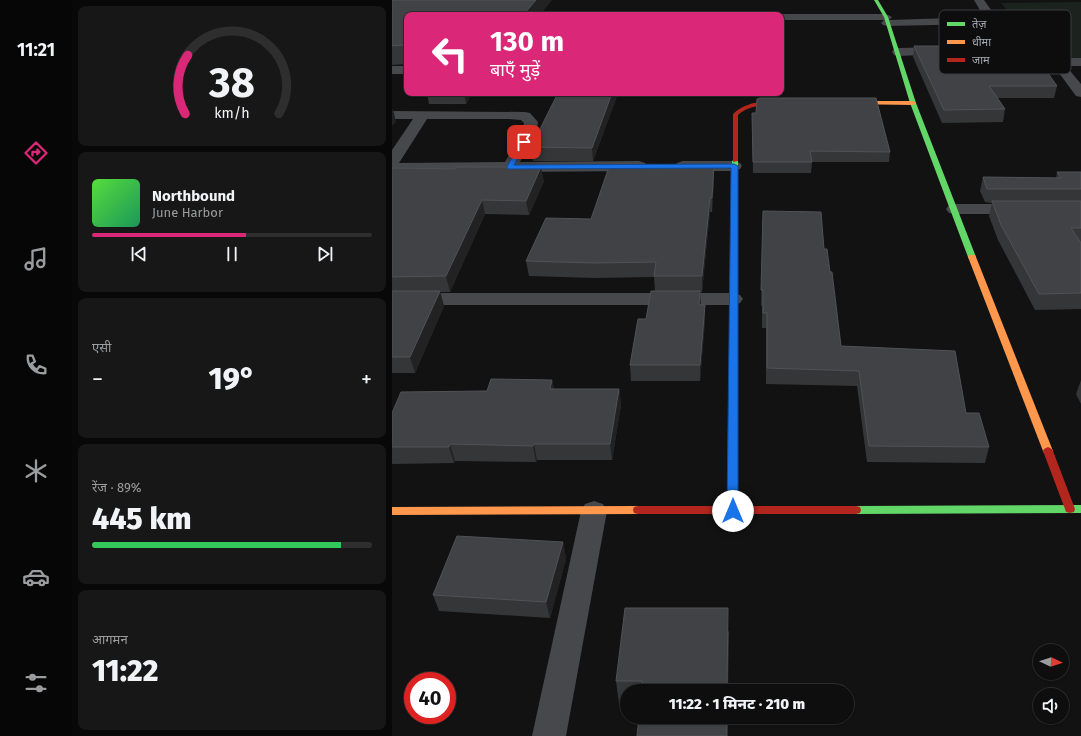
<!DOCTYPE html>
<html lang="hi">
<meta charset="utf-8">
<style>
body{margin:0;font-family:"Fira Sans","Noto Sans Devanagari",sans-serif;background:#171717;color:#f1f3f6;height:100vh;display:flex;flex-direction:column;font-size:15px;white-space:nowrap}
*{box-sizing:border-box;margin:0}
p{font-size:13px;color:#9b9c9e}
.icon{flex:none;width:22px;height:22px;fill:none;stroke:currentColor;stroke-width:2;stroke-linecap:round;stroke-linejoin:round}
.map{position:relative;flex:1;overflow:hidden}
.sheet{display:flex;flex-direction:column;gap:6px;padding:6px;background:#080808;width:320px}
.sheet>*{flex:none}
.banner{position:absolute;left:12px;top:12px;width:380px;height:84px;border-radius:8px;box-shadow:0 1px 3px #0004,0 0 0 1px #2e2e2e;background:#db2777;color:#fff;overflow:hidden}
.needle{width:26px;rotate:94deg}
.controls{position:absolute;left:641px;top:644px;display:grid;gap:8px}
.controls a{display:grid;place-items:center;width:36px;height:36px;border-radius:50%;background:#0e0e0e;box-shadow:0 1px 3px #0004,0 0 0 1px #2e2e2e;font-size:20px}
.speed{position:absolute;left:12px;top:672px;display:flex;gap:8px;font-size:20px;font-weight:700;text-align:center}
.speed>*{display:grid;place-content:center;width:52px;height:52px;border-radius:50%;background:#0e0e0e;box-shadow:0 1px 3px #0004,0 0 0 1px #2e2e2e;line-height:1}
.speed .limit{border:6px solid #d22;background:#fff;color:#111}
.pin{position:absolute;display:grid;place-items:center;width:34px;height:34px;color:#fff;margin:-17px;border-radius:8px;box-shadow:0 2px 6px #0006}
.me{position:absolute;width:44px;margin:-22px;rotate:0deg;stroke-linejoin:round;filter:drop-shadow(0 0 3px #0008)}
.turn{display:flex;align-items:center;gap:14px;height:84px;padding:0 20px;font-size:18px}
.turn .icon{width:52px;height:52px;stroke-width:2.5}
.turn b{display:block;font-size:28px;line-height:34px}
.big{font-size:30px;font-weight:800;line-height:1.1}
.sheet .tile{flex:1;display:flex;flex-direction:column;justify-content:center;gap:6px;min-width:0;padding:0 14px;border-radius:8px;background:#171717}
.sheet .dial{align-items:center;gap:0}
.dial svg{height:104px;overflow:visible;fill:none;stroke:#2e2e2e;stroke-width:7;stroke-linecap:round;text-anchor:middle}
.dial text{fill:#f1f3f6;stroke:none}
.song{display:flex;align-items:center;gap:12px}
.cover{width:48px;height:48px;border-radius:6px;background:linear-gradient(135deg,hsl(110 70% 55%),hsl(150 70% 35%))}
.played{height:4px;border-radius:2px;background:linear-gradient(90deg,#db2777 55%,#2e2e2e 55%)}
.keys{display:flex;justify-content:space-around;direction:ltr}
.heat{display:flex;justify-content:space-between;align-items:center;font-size:22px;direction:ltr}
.charge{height:6px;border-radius:3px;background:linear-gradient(90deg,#34c759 89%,#2e2e2e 0)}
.trip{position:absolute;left:228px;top:684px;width:234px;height:40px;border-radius:20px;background:#0e0e0e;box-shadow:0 1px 3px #0004,0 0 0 1px #2e2e2e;font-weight:800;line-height:40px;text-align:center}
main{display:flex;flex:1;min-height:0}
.menu{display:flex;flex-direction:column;width:72px;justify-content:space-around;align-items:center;background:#060606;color:#9b9c9e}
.menu .icon{width:28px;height:28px}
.menu .active{color:#db2777}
.menu b{font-size:18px;color:#f1f3f6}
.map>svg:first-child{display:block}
.green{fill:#1c221d}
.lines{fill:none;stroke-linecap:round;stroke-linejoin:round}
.street{fill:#47484b;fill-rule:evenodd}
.fast{fill:#63d668;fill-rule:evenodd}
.slow{fill:#ff974d;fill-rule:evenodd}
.jam{fill:#b3261e;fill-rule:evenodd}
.wall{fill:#353637}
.shaded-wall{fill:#222223}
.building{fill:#414245;stroke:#515256}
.route{fill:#1a73e8;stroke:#114b97}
.key{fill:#0d0d0e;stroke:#3a3c40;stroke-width:1}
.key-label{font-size:11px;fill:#a4aab3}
</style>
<main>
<nav class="menu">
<b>11:21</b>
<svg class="icon active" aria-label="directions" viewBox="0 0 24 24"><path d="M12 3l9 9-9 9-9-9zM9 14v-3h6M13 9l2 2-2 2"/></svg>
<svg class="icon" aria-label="music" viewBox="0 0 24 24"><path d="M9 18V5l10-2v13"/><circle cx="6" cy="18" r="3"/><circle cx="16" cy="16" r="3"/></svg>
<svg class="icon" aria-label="phone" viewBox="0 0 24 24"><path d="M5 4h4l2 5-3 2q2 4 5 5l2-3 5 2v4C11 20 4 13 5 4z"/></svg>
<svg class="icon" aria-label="climate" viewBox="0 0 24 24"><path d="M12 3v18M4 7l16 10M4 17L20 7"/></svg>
<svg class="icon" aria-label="car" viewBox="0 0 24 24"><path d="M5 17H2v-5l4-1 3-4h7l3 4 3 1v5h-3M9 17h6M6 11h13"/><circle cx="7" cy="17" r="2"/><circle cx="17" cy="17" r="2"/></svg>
<svg class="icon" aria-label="filters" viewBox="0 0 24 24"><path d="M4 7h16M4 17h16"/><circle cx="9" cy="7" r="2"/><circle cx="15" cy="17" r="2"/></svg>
</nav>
<section class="sheet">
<div class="tile dial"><svg viewBox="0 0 100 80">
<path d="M14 69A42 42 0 1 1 86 69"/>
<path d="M14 69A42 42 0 0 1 16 24" stroke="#db2777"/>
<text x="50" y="56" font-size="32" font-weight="700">38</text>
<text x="50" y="72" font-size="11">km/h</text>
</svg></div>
<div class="tile">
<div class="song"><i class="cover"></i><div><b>Northbound</b><p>June Harbor</p></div></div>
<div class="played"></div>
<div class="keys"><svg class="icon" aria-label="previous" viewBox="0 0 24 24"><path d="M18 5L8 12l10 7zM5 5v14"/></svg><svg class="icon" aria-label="pause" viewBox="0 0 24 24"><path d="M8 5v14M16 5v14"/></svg><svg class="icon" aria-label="next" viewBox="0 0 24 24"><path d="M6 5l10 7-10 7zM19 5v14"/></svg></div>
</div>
<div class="tile"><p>एसी</p>
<div class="heat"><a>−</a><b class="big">19°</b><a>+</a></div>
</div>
<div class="tile"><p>रेंज · 89%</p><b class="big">445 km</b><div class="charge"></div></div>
<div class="tile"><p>आगमन</p><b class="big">11:22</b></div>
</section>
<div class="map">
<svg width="689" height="736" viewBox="0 0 689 736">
<rect width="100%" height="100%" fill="#121213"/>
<polygon class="green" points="689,2 689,58 656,58 609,3"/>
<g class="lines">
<g class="street">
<polygon points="582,0 592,0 604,17 602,21 590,24 495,26 491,25 489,23 492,20 389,20 389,15 385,15 389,14 494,14 500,17 497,20 592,17"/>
<polygon points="550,47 554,48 556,51 554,54 506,56 502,55 500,52 502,49 506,48"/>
<polygon points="665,58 689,58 689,66 674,66 689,84 689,97 684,96 659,62 661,59"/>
<rect x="0" y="66" width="15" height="8"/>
<path d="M0,111L133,112L138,113L146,122L145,129L128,162L247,161L253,163L255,166L253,169L247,171L0,173V150L21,119H0ZM35,119H117L129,120L132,123L131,129L113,162L7,163Z"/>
<polygon points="291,161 342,161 348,163 350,166 348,169 342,171 291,171 285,169 283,166 285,163"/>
<polygon points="563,204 689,204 689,214 563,214 557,213 554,209 557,205"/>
<polygon points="0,293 341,293 348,295 351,299 348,303 341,305 0,305"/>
<polygon points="202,501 211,504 215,511 174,736 140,736 189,511 193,504"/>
</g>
<g class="fast">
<polygon points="482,0 486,0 496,17 524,103 584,257 583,259 577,259 576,257 518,103 492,17"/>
<polygon points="343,159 346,161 346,511 345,514 341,515 337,514 336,511 340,161"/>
<polygon points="689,505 689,513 464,514 460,513 459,510 460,507 464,506"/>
</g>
<g class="slow">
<polygon points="456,101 521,101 524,103 521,105 454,104 454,102"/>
<polygon points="577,255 583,255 584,257 661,451 660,453 652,453 651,451 576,257"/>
<polygon points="246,506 250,507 251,510 250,513 246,514 0,515 0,507"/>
</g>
<g class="jam">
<path d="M394,101L396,102V104C377,107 361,102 346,115V161L341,162V114C356,100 374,101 394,101Z"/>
<polygon points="656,447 660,449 661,451 683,509 682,512 678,513 674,512 673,509 651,451 652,449"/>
<polygon points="246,506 464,506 468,507 469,510 468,513 464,514 246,514 242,513 241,510 242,507"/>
</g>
</g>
<g class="wall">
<polygon points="0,0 15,15 15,64 0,65"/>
<polygon points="522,46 665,86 662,98 606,98 613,109 611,122 550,123 521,57"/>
<polygon points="35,93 80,93 74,104 37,104"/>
<polygon points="225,96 201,161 141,161 139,147"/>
<polygon points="360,113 364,113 498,152 497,162 420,162 419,173 361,173"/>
<polygon points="0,168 152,181 137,215 93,214 58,292 48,292 52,306 23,373 0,373"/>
<polygon points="665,172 689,172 689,309 643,310 606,240 597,216 600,203 593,202 588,191 591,177 664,178"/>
<polygon points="322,179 320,212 318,212 310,292 308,292 308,305 313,320 308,381 239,381 238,365 254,319 263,291 262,277 202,278 137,276 134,261 199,219"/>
<polygon points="371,211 432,249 438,272 449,346 574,413 597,447 593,463 475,462 465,386 374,384 374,328 370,328 370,306 369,305"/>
<polygon points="160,380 162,389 227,389 229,405 220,460 145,460 144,462 63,461 62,463 0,464 0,413 95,391"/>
<polygon points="689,380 689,404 684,394"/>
<polygon points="171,542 174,559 158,618 47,611 41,595"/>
<polygon points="337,631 336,691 235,691 235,704 227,704 224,681"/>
</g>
<g class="shaded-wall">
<polygon points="144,0 160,0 148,15 131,15"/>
<polygon points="72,93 80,93 74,104"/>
<polygon points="220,93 225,93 225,96 201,161 200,148"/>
<polygon points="1,109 4,122 0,126 0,110"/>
<polygon points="322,165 322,179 320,212 320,198"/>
<polygon points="149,167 152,181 137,215 134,201"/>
<polygon points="318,198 318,212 310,292 310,276"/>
<polygon points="90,200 93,214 58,292 54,276"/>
<polygon points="48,291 52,306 23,373 18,357"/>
<polygon points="308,291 309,306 307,305"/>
<polygon points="313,305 313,320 308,381 308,365"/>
<polygon points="160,380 163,396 158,389"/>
<polygon points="227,389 229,405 220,460 218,444"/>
<polygon points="58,444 63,461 62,463 57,447"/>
<polygon points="142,444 145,460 144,462 141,446"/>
<polygon points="171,542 174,559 158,618 154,602"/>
<polygon points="336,608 336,691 335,691"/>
</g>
<g class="building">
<polygon points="0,0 144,0 131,15 15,15 15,47 12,47 10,45 0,46"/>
<polygon points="522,46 637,46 665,86 597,86 613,109 552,110"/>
<polygon points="166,93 220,93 200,148 139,147"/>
<polygon points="368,98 484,98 498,152 418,151 420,162 361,162 360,113 364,113 365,99"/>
<polygon points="218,164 322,165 320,198 318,198 310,276 262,276 264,262 200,263 134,261 154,218 199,219"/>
<polygon points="64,167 149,167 134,201 90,200 54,276 0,277 0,168 63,169"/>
<polygon points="665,172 689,172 689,189 595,189 591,177 669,178"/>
<polygon points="600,201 689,201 689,228 679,228 689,243 689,293 647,294 609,225"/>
<polygon points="371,211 429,212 432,249 435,249 438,272 440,272 449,346 563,351 574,413 587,413 597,447 477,446 467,371 375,368 375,313 371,313 371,290 369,290"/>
<polygon points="0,291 48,291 18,357 0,357"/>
<polygon points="259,291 308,291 307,305 313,305 308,365 238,365 246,319 254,319"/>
<polygon points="99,379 160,380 158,389 227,389 218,444 142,444 141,446 58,444 57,447 0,447 0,413 9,392 95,391"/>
<polygon points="65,536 171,542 154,602 41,595"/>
<polygon points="233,608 336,608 335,691 250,691 250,681 224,681"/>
<polygon points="247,717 335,717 335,736 245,736"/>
</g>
<polygon class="route" points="129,140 135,142 122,165 342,164 346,166 346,511 345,514 341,515 337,514 335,511 339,168 116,169 115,167"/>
<rect x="547" y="10" width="132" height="64" rx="6" class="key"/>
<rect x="555" y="22" width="18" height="4" fill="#63d668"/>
<rect x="555" y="40" width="18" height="4" fill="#ff974d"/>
<rect x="555" y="58" width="18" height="4" fill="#b3261e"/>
<g class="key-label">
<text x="580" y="28">तेज़</text>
<text x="580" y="46">धीमा</text>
<text x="580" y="64">जाम</text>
</g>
</svg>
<div class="controls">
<a><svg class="needle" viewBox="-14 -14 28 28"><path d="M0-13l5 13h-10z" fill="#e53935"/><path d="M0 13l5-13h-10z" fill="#9b9c9e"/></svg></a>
<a><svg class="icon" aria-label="sound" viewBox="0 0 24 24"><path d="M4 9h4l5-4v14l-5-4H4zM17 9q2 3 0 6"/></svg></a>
</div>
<div class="speed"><div class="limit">40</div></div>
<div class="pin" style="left:132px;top:142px;background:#d93025"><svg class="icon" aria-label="arrive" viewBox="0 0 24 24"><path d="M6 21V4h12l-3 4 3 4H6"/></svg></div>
<svg class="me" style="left:341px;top:511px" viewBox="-20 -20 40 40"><circle r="19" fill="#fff"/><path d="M0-13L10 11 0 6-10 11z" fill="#1a73e8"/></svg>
<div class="trip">11:22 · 1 मिनट · 210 m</div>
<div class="banner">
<div class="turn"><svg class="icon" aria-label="left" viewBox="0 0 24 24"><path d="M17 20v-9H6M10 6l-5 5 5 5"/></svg><div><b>130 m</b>बाएँ मुड़ें</div></div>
</div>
</div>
</main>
